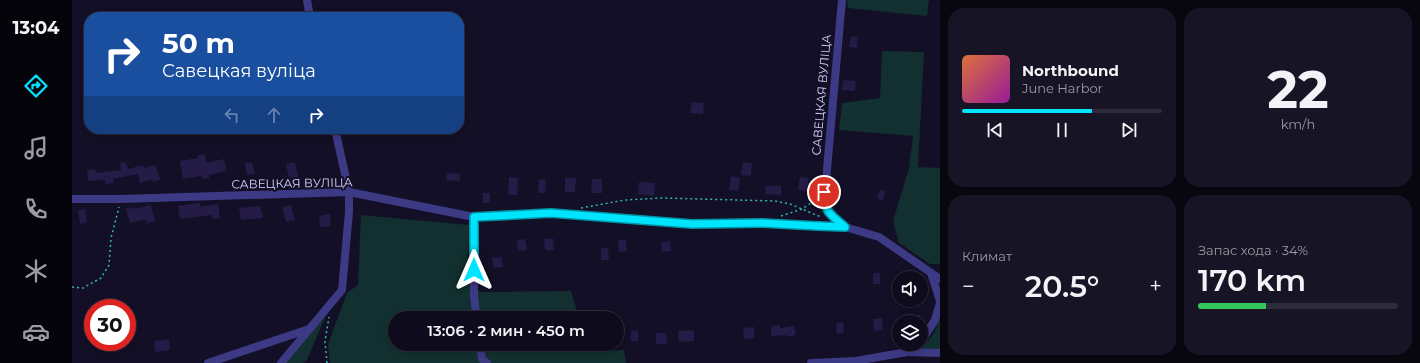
<!DOCTYPE html>
<html lang="ru">
<meta charset="utf-8">
<style>
body{margin:0;font-family:Montserrat,sans-serif;background:#171425;color:#f1f3f6;height:100vh;display:flex;flex-direction:column;font-size:15px;white-space:nowrap}
*{box-sizing:border-box;margin:0}
p{font-size:13px;color:#9b9ba3}
.icon{flex:none;width:22px;height:22px;fill:none;stroke:currentColor;stroke-width:2;stroke-linecap:round;stroke-linejoin:round}
.map{position:relative;flex:1;overflow:hidden}
.sheet{display:flex;flex-direction:column;gap:8px;padding:8px;background:#08060f;width:480px}
.sheet>*{flex:none}
.banner{position:absolute;left:12px;top:12px;width:380px;height:122px;border-radius:16px;box-shadow:0 2px 6px #0003,0 0 0 1px #2e2b3b;background:#1a4fa0;color:#fff;overflow:hidden}
.fabs{position:absolute;left:820px;top:271px;display:grid;gap:8px}
.fabs a{display:grid;place-items:center;width:36px;height:36px;border-radius:50%;background:#0e0b1c;box-shadow:0 2px 6px #0003,0 0 0 1px #2e2b3b;font-size:20px}
.speed{position:absolute;left:12px;top:299px;display:flex;gap:8px;font-size:20px;font-weight:700;text-align:center}
.speed>*{display:grid;place-content:center;width:52px;height:52px;border-radius:50%;background:#0e0b1c;box-shadow:0 2px 6px #0003,0 0 0 1px #2e2b3b;line-height:1}
.speed .limit{border:6px solid #d22;background:#fff;color:#111}
.pin{position:absolute;display:grid;place-items:center;width:34px;height:34px;color:#fff;margin:-17px;border:2px solid #fff;border-radius:50%;box-shadow:0 1px 4px #0007}
.me{position:absolute;width:44px;margin:-22px;rotate:0deg;stroke-linejoin:round;filter:drop-shadow(0 0 3px #0008)}
.turn{display:flex;align-items:center;gap:14px;height:84px;padding:0 12px;font-size:18px}
.turn .icon{width:52px;height:52px;stroke-width:2.5}
.turn b{display:block;font-size:28px;line-height:34px}
.lanes{display:flex;align-items:center;height:38px;padding:0 12px;background:#0003;justify-content:center;gap:20px;direction:ltr}
.lanes .off{opacity:.35}
.big{font-size:30px;font-weight:600;line-height:1.1}
.sheet .widget{flex:1;display:flex;flex-direction:column;justify-content:center;gap:6px;min-width:0;padding:0 14px;border-radius:16px;background:#171425}
.sheet .dial{align-items:center;gap:0}
.dial b{font-size:52px;line-height:1}
.song{display:flex;align-items:center;gap:12px}
.cover{width:48px;height:48px;border-radius:6px;background:linear-gradient(135deg,hsl(20 70% 55%),hsl(300 70% 35%))}
.played{height:4px;border-radius:2px;background:linear-gradient(90deg,#00e5ff 65%,#2e2b3b 65%)}
.keys{display:flex;justify-content:space-around;direction:ltr}
.heat{display:flex;justify-content:space-between;align-items:center;font-size:22px;direction:ltr}
.charge{height:6px;border-radius:3px;background:linear-gradient(90deg,#34c759 34%,#2e2b3b 0)}
.sheet .tiles{flex:1;display:grid;gap:8px;grid-template-columns:repeat(2,1fr)}
.trip{position:absolute;left:316px;top:311px;width:236px;height:40px;border-radius:20px;background:#0e0b1c;box-shadow:0 2px 6px #0003,0 0 0 1px #2e2b3b;font-weight:600;line-height:40px;text-align:center}
main{display:flex;flex:1;min-height:0}
.menu{display:flex;flex-direction:column;width:72px;justify-content:space-around;align-items:center;background:#06040b;color:#9b9ba3}
.menu .icon{width:28px;height:28px}
.menu .on{color:#00e5ff}
.menu b{font-size:18px;color:#f1f3f6}
.map>svg:first-child{display:block}
.green{fill:#12302f}
.building{fill:#241b47}
.lines{fill:none;stroke-linecap:round;stroke-linejoin:round}
.path{stroke:#2fb8b0;stroke-width:1.5;stroke-dasharray:2 3;stroke-linecap:butt}
.minor{stroke:#3d3a85;stroke-width:8}
.route-casing{stroke:#0095a6;stroke-width:10}
.route{stroke:#00e5ff;stroke-width:7}
.labels{text-anchor:middle;dominant-baseline:central;stroke-width:4;stroke-linejoin:round;paint-order:stroke}
.street-label{font-size:12px;fill:#d9d4ff;stroke:#130f26}
</style>
<main>
<nav class="menu">
<b>13:04</b>
<svg class="icon on" aria-label="directions" viewBox="0 0 24 24"><path d="M12 3l9 9-9 9-9-9zM9 14v-3h6M13 9l2 2-2 2"/></svg>
<svg class="icon" aria-label="music" viewBox="0 0 24 24"><path d="M9 18V5l10-2v13"/><circle cx="6" cy="18" r="3"/><circle cx="16" cy="16" r="3"/></svg>
<svg class="icon" aria-label="phone" viewBox="0 0 24 24"><path d="M5 4h4l2 5-3 2q2 4 5 5l2-3 5 2v4C11 20 4 13 5 4z"/></svg>
<svg class="icon" aria-label="climate" viewBox="0 0 24 24"><path d="M12 3v18M4 7l16 10M4 17L20 7"/></svg>
<svg class="icon" aria-label="car" viewBox="0 0 24 24"><path d="M5 17H2v-5l4-1 3-4h7l3 4 3 1v5h-3M9 17h6M6 11h13"/><circle cx="7" cy="17" r="2"/><circle cx="17" cy="17" r="2"/></svg>
</nav>
<div class="map">
<svg width="868" height="363" viewBox="0 0 868 363">
<rect width="100%" height="100%" fill="#130f26"/>
<g class="green">
<polygon points="775,0 857,0 855,16 776,8"/>
<polygon points="810,51 852,52 846,167 868,168 868,264 858,264 827,243 821,221 837,168 841,136 767,130 770,103 808,98"/>
<polygon points="289,215 397,225 395,277 408,292 499,291 507,318 323,318 323,344 515,344 518,352 552,350 554,363 258,363 256,344 275,293 286,285"/>
<polygon points="254,315 235,360 231,363 213,363"/>
<polygon points="868,319 868,349 849,349 862,333"/>
</g>
<g class="building">
<polygon points="779,36 786,37 785,48 777,47"/>
<polygon points="771,80 784,81 783,91 770,90"/>
<polygon points="620,102 632,103 631,114 618,113"/>
<polygon points="133,154 134,163 152,159 154,171 137,175 137,178 130,179 129,176 111,179 108,161 126,158 125,156"/>
<polygon points="54,162 56,169 71,165 72,168 84,165 88,180 81,182 81,179 68,183 66,174 41,179 42,183 33,184 33,180 16,181 15,170 23,169 24,173 49,170 48,163"/>
<polygon points="180,162 183,174 175,175 173,163"/>
<polygon points="223,162 226,177 217,178 214,164"/>
<polygon points="671,162 680,163 679,176 669,175"/>
<polygon points="375,173 388,174 388,181 374,180"/>
<polygon points="659,176 668,178 666,191 657,190"/>
<polygon points="437,177 446,178 445,195 436,195"/>
<polygon points="728,177 737,178 735,191 726,190"/>
<polygon points="493,178 504,178 503,192 493,192"/>
<polygon points="467,179 474,180 473,193 466,193"/>
<polygon points="520,179 530,179 530,193 519,193"/>
<polygon points="567,182 583,183 582,196 566,194"/>
<polygon points="694,186 709,186 709,195 693,194"/>
<polygon points="808,190 813,191 811,200 805,199"/>
<rect x="411" y="193" width="7" height="10"/>
<polygon points="128,203 129,207 146,204 148,218 141,219 140,215 108,219 106,206"/>
<polygon points="79,205 83,221 75,223 74,219 58,223 54,209 62,207 62,209"/>
<polygon points="219,205 223,220 214,222 210,207"/>
<polygon points="188,206 191,218 169,220 167,208"/>
<polygon points="13,209 15,223 8,224 6,210"/>
<polygon points="258,214 259,226 248,227 247,216"/>
<polygon points="481,238 482,250 473,250 472,239"/>
<polygon points="453,239 455,250 446,251 445,240"/>
<polygon points="546,240 554,240 555,251 547,252"/>
<polygon points="598,241 599,251 590,252 589,242"/>
<polygon points="529,248 536,248 537,260 529,260"/>
<polygon points="430,257 431,267 422,268 420,258"/>
<rect x="801" y="273" width="7" height="11"/>
<rect x="838" y="315" width="10" height="7"/>
<polygon points="810,318 811,330 802,331 801,319"/>
<polygon points="771,322 772,333 765,334 764,323"/>
<polygon points="708,325 708,328 722,326 724,335 714,337 714,335 699,336 699,326"/>
<polygon points="682,327 682,338 672,339 671,328"/>
<polygon points="566,330 566,341 559,341 559,331"/>
<polygon points="622,330 622,341 607,342 606,331"/>
<polygon points="584,333 594,333 595,344 584,344"/>
<polygon points="97,339 98,350 83,352 82,341"/>
<polygon points="46,342 47,351 38,352 37,343"/>
</g>
<g class="lines">
<g class="path">
<polyline points="509,208 553,200 590,198 703,201 718,204 749,217"/>
<polyline points="709,216 730,209 745,199"/>
<polyline points="0,287 11,288 29,278 37,265 39,238 47,207"/>
<polyline points="255,363 253,341 257,317"/>
</g>
<g class="minor">
<polyline points="235,0 238,17"/>
<polyline points="770,0 752,203 756,213 773,227"/>
<polyline points="0,199 49,199 277,192 402,217 479,213 620,224 690,223 773,227 807,237 868,279"/>
<polyline points="402,217 402,297 405,318"/>
<polyline points="859,273 868,301"/>
<polyline points="849,342 863,320 868,303"/>
<polyline points="408,344 410,359 415,363"/>
<polyline points="835,352 868,353"/>
<polyline points="136,363 237,329"/>
<polyline points="209,363 270,290 277,212 277,192 263,129"/>
<polyline points="739,363 784,361 835,352 848,344"/>
</g>
</g>
<g class="lines">
<defs>
<path id="route" d="M402,270V217L479,213L620,224L690,223L746,226L773,227C759,215 752,212 752,192"/>
</defs>
<use href="#route" class="route-casing"/>
<use href="#route" class="route"/>
</g>
<g class="labels">
<g class="street-label">
<text transform="translate(749 95) rotate(-85)">САВЕЦКАЯ ВУЛІЦА</text>
<text transform="translate(220 183) rotate(-1)">САВЕЦКАЯ ВУЛІЦА</text>
</g>
</g>
</svg>
<div class="fabs">
<a><svg class="icon" aria-label="sound" viewBox="0 0 24 24"><path d="M4 9h4l5-4v14l-5-4H4zM17 9q2 3 0 6"/></svg></a>
<a><svg class="icon" aria-label="layers" viewBox="0 0 24 24"><path d="M12 4l9 5-9 5-9-5zM3 14l9 5 9-5"/></svg></a>
</div>
<div class="speed"><div class="limit">30</div></div>
<div class="pin" style="left:752px;top:192px;background:#d93025"><svg class="icon" aria-label="arrive" viewBox="0 0 24 24"><path d="M6 21V4h12l-3 4 3 4H6"/></svg></div>
<svg class="me" style="left:402px;top:270px" viewBox="-20 -20 40 40"><path d="M0-17L14 15 0 8-14 15z" fill="#00e5ff" stroke="#fff" stroke-width="4"/></svg>
<div class="trip">13:06 · 2 мин · 450 m</div>
<div class="banner">
<div class="turn"><svg class="icon" aria-label="right" viewBox="0 0 24 24"><path d="M7 20v-9h11M14 6l5 5-5 5"/></svg><div><b>50 m</b>Савецкая вуліца</div></div>
<div class="lanes"><svg class="icon off" aria-label="left" viewBox="0 0 24 24"><path d="M17 20v-9H6M10 6l-5 5 5 5"/></svg><svg class="icon off" aria-label="ahead" viewBox="0 0 24 24"><path d="M12 20V5M6 11l6-6 6 6"/></svg><svg class="icon" aria-label="right" viewBox="0 0 24 24"><path d="M7 20v-9h11M14 6l5 5-5 5"/></svg></div>
</div>
</div>
<section class="sheet">
<div class="tiles">
<div class="widget">
<div class="song"><i class="cover"></i><div><b>Northbound</b><p>June Harbor</p></div></div>
<div class="played"></div>
<div class="keys"><svg class="icon" aria-label="previous" viewBox="0 0 24 24"><path d="M18 5L8 12l10 7zM5 5v14"/></svg><svg class="icon" aria-label="pause" viewBox="0 0 24 24"><path d="M8 5v14M16 5v14"/></svg><svg class="icon" aria-label="next" viewBox="0 0 24 24"><path d="M6 5l10 7-10 7zM19 5v14"/></svg></div>
</div>
<div class="widget dial"><b>22</b><p>km/h</p></div>
<div class="widget"><p>Климат</p>
<div class="heat"><a>−</a><b class="big">20.5°</b><a>+</a></div>
</div>
<div class="widget"><p>Запас хода · 34%</p><b class="big">170 km</b><div class="charge"></div></div>
</div>
</section>
</main>
